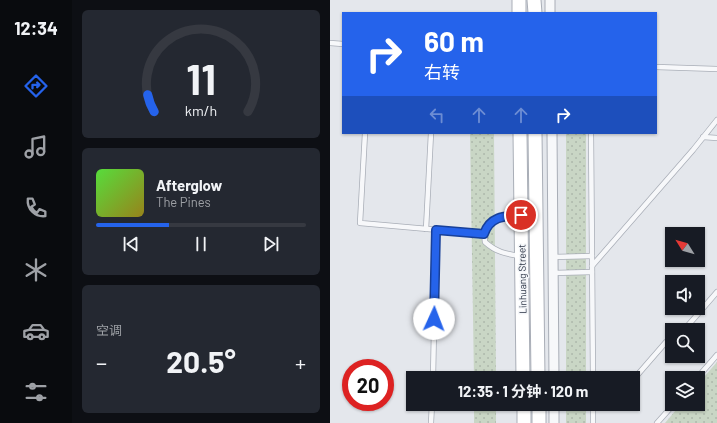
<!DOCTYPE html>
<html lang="zh">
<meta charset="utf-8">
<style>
body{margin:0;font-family:Barlow,"Noto Sans SC",sans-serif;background:#242831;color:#f1f3f6;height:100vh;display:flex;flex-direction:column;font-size:15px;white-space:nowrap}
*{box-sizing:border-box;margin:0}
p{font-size:13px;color:#9ea1a6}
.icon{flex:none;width:22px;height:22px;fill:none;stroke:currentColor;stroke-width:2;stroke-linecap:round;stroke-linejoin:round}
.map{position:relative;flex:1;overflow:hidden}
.details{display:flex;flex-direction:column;gap:10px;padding:10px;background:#0d0f14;width:258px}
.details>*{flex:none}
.guide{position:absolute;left:12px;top:12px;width:315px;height:122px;border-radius:0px;box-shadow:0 1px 3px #0004;background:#2563eb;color:#fff;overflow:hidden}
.needle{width:26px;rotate:307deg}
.fabs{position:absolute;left:335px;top:227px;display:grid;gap:8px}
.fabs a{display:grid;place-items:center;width:40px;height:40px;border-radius:0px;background:#171b24;box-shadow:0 1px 3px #0004;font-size:20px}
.speed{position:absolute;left:12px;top:359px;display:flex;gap:8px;font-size:20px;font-weight:700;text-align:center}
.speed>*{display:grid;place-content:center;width:52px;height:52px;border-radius:50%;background:#171b24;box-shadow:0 1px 3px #0004;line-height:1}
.speed .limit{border:6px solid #d22;background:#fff;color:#111}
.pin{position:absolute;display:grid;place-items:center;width:34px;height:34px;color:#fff;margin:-17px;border:2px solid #fff;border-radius:50%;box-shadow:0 1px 4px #0007}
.me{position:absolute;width:44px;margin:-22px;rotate:2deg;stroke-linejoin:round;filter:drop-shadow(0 0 3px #0008)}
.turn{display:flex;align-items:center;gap:14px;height:84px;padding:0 16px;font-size:18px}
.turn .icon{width:52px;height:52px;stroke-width:2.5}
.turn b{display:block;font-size:28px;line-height:34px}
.lanes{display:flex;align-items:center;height:38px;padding:0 16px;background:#0003;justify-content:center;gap:20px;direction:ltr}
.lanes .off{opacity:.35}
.big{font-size:30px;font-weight:700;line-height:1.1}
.details .widget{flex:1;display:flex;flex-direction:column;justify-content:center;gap:6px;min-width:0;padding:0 14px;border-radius:6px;background:#242831}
.details .dial{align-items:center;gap:0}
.dial svg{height:104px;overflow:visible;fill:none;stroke:#363941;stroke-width:7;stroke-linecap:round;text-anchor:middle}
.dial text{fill:#f1f3f6;stroke:none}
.song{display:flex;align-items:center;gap:12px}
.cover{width:48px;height:48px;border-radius:6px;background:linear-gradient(135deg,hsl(110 70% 55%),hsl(50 70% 35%))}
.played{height:4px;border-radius:2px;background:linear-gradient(90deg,#2563eb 35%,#363941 35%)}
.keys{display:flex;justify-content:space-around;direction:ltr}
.heat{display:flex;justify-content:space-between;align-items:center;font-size:22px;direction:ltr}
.trip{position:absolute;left:76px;top:371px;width:234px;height:40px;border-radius:0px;background:#171b24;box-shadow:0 1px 3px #0004;font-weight:700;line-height:40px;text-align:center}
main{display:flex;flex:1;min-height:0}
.dock{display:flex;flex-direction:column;width:72px;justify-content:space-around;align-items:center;background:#090b0e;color:#9ea1a6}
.dock .icon{width:28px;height:28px}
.dock .selected{color:#2563eb}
.dock b{font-size:18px;color:#f1f3f6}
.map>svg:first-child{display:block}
.grass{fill:url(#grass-dots)}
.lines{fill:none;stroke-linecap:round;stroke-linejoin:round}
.lane-casing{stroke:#a9aeb7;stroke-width:6}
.street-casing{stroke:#a9aeb7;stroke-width:11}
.secondary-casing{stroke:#a9aeb7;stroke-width:15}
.lane{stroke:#f7f8fa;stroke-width:4.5}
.street{stroke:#f7f8fa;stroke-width:9}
.secondary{stroke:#fff;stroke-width:13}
.route-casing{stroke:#184099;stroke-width:10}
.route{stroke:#2563eb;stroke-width:7}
.labels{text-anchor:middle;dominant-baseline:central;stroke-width:3;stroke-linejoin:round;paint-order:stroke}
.street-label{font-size:10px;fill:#2b3445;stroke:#f4f6f9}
</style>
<main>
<nav class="dock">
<b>12:34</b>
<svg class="icon selected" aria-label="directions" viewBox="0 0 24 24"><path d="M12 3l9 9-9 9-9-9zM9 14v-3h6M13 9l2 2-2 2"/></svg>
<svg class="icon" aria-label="music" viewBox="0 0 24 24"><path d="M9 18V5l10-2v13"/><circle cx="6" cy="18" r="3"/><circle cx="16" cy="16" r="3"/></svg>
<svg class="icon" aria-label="phone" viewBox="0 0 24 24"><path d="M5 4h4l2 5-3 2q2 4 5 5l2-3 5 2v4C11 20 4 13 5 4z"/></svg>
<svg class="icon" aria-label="climate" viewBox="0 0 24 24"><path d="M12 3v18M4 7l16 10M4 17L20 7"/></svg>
<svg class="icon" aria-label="car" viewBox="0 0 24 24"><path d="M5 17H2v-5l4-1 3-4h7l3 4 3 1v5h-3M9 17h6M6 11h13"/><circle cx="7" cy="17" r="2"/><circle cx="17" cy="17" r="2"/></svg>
<svg class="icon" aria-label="filters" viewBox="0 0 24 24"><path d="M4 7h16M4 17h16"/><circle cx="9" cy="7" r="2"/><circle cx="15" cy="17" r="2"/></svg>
</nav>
<section class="details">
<div class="widget dial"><svg viewBox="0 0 100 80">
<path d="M14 69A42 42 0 1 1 86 69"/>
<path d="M14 69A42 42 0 0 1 9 56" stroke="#2563eb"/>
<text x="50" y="56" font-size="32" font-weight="700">11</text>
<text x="50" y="72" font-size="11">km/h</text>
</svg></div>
<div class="widget">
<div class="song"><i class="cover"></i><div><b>Afterglow</b><p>The Pines</p></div></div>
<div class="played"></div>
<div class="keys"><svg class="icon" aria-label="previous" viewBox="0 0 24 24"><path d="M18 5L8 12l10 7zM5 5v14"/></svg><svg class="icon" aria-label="pause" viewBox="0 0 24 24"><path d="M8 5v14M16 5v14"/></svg><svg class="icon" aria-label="next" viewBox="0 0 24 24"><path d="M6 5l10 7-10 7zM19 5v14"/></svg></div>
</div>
<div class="widget"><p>空调</p>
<div class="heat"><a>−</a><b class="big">20.5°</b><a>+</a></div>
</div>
</section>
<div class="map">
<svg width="387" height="423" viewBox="0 0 387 423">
<defs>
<pattern id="grass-dots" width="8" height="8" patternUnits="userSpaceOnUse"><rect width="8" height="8" fill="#c9d6c5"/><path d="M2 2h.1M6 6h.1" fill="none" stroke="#adb8ab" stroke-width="1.8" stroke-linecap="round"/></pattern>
</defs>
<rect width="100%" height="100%" fill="#e4e7ec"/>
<g class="grass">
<polygon points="140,133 164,133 166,378 144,378"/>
<rect x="236" y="133" width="20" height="245"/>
<polygon points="387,362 387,423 335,423 351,404 368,404 368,384"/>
<rect x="144" y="404" width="22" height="19"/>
<rect x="236" y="404" width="20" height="19"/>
</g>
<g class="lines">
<defs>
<g id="lane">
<polyline points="0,43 13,44"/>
<polyline points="326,67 387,69"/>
<polyline points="35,133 30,223 154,234"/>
<polyline points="261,133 263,378"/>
<polyline points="373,137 387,138"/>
<polyline points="96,229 101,133"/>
<path d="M190,256C176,254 166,252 155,242C152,217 171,217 190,215"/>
<polyline points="223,257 262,256"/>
<polyline points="262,266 363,150 387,120"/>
<polyline points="223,273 262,272"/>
<polyline points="354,330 387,292"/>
<polyline points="103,378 106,230"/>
<polyline points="367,378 387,355"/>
<polyline points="303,380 336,342 342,339"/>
<polyline points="263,404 263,423"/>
<polyline points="267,404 274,404"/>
<polyline points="101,423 102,404"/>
<polyline points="327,423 344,404"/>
</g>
<g id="street">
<polyline points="220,0 220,13"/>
<polyline points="222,133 224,378"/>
<polyline points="224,404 224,423"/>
</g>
<g id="secondary">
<polyline points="189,0 189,13"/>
<polyline points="204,0 205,13"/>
<polyline points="190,133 193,378"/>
<polyline points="205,133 208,378"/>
<polyline points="194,404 194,423"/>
<polyline points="209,404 209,423"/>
</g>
</defs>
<use href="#lane" class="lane-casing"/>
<use href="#street" class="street-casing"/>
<use href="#secondary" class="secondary-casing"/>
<use href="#lane" class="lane"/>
<use href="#street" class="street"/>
<use href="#secondary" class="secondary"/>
</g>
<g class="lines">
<defs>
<path id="route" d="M104,319L106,230L154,234C160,216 175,216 191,215"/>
</defs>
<use href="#route" class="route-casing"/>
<use href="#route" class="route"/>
</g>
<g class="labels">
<g class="street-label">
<text transform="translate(192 279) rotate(-91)">Linhuang Street</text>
</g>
</g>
</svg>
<div class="fabs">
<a><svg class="needle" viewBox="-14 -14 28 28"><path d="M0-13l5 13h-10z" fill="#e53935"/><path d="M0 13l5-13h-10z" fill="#9ea1a6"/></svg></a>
<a><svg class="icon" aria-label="sound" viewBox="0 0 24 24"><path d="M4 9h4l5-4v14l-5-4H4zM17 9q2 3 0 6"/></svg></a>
<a><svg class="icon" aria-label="search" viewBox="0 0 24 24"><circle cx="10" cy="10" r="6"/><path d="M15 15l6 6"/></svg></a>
<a><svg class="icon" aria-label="layers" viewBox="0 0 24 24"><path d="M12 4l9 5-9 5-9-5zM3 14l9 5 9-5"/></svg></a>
</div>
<div class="speed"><div class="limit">20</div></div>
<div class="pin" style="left:191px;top:215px;background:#d93025"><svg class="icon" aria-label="arrive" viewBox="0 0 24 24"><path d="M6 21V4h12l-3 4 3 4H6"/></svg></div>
<svg class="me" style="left:104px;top:319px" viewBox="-20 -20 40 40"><circle r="19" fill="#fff"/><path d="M0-13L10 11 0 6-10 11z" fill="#2563eb"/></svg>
<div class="trip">12:35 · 1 分钟 · 120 m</div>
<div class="guide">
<div class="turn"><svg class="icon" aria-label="right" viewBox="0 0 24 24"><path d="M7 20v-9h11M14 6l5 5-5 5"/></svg><div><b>60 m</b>右转</div></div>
<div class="lanes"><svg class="icon off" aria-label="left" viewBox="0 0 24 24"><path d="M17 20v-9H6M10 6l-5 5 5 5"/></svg><svg class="icon off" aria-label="ahead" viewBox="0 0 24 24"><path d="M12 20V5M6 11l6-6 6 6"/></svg><svg class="icon off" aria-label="ahead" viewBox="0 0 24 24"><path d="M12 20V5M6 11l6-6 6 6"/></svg><svg class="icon" aria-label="right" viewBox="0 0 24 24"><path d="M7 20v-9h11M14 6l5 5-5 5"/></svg></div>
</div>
</div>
</main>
